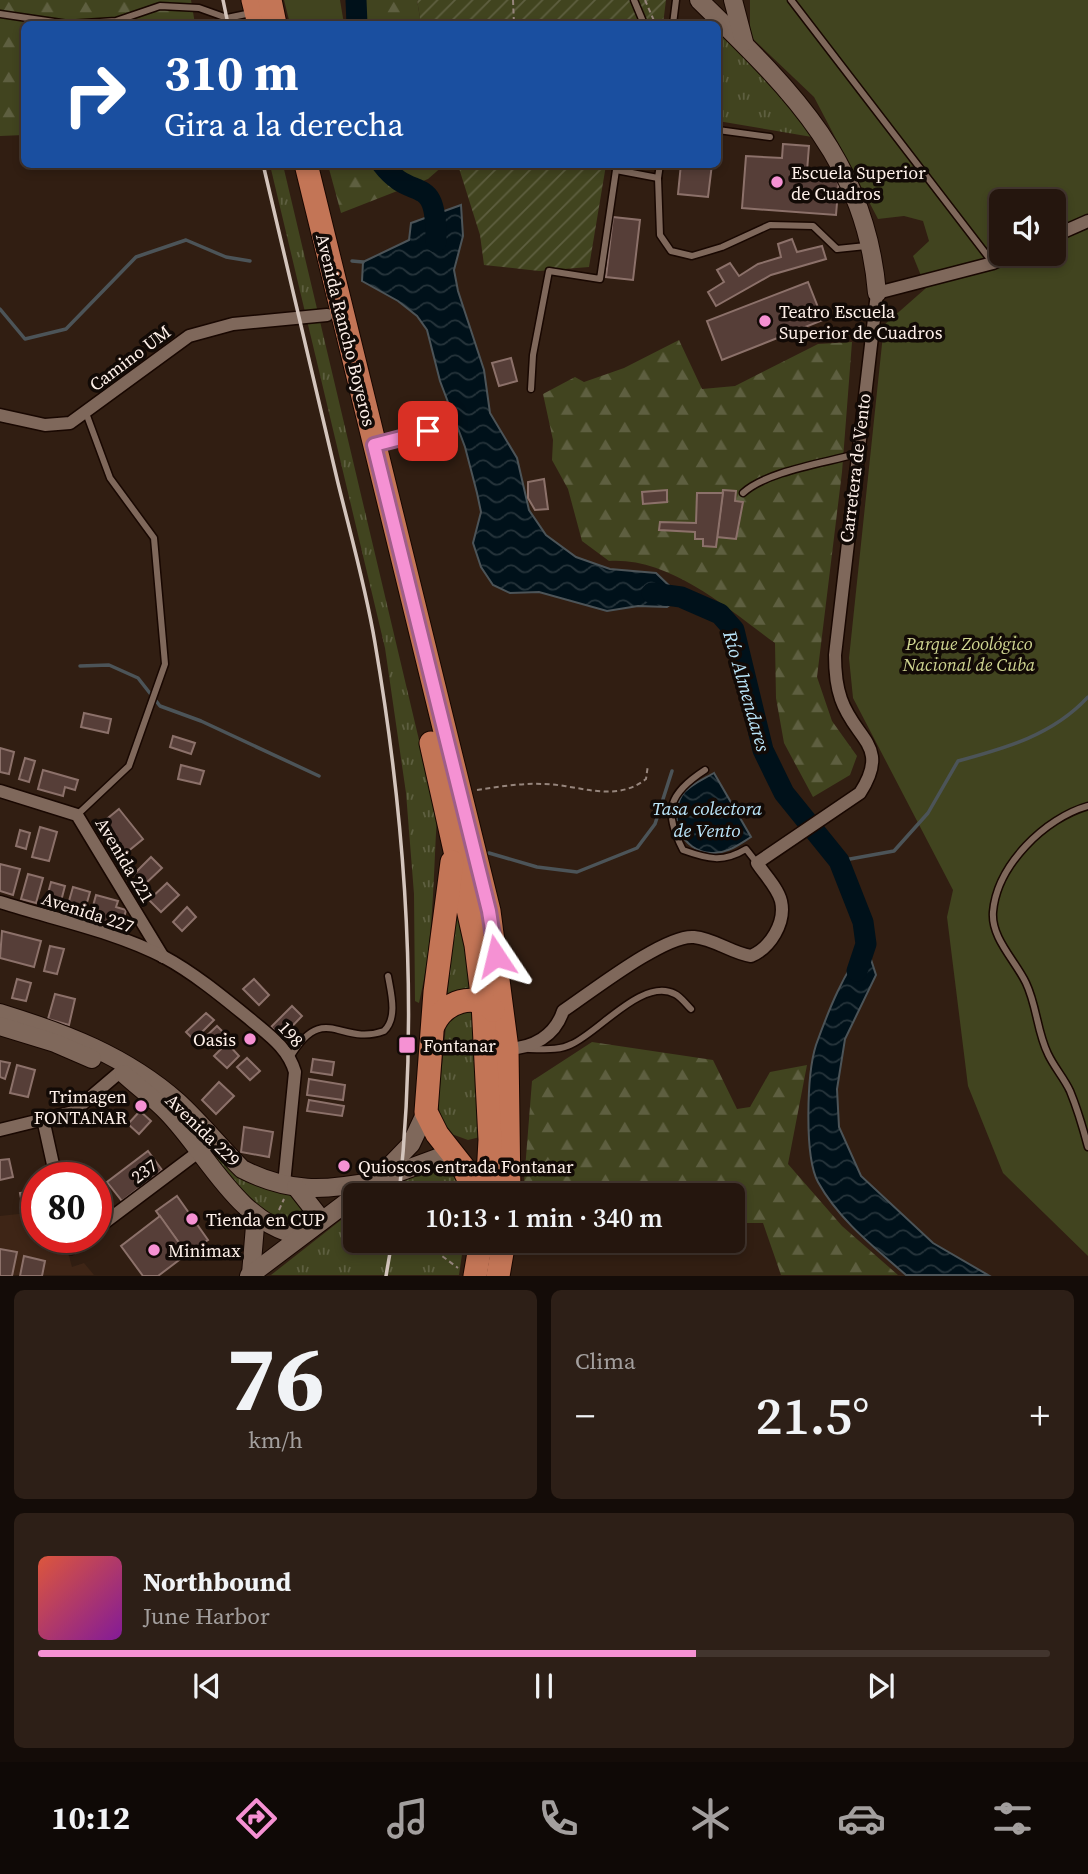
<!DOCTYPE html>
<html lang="es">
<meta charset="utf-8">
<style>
body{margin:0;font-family:"Source Serif 4",serif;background:#2d1f17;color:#f1f3f6;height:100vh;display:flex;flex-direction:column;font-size:26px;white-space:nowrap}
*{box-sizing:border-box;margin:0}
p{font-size:23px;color:#a39f9e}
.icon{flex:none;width:38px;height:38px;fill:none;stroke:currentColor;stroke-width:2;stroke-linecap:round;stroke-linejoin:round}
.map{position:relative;height:1276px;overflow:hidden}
.side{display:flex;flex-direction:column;gap:14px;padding:14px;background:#140c08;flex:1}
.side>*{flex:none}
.guide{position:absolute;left:21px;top:21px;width:700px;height:147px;border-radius:10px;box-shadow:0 4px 10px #0003,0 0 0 2px #42352e;background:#1a4fa0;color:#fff;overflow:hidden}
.tools{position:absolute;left:989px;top:189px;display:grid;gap:14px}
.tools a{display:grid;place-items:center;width:77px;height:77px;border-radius:10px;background:#25160e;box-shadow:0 4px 10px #0003,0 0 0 2px #42352e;font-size:35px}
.speed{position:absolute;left:21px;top:1162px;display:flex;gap:14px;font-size:35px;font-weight:700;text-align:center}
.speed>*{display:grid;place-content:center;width:91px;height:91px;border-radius:50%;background:#25160e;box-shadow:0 4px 10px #0003,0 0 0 2px #42352e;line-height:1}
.speed .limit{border:10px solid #d22;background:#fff;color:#111}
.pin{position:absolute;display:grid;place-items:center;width:60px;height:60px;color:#fff;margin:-30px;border-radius:14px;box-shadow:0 4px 10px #0006}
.me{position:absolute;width:77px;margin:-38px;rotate:350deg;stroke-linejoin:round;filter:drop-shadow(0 0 5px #0008)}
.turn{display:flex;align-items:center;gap:24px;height:147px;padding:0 28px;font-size:32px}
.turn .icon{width:91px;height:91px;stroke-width:2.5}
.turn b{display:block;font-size:49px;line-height:60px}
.big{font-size:52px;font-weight:600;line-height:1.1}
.side .card{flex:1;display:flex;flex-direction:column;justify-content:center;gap:10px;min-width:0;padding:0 24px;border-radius:10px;background:#2d1f17}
.side .dial{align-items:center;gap:0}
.dial b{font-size:91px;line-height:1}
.song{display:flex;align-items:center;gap:21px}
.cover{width:84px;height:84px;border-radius:10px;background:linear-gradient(135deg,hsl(10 70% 55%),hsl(290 70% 35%))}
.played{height:7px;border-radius:4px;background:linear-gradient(90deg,#f591d3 65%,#42352e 65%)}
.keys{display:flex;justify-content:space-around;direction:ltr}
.heat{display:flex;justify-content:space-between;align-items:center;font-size:38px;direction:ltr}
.side .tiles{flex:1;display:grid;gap:14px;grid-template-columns:1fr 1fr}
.card:last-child{grid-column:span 2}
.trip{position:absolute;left:343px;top:1183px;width:402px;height:70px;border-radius:10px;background:#25160e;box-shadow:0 4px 10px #0003,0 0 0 2px #42352e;font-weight:600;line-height:70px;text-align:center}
.dock{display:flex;height:112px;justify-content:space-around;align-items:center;background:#0f0906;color:#a39f9e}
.dock .icon{width:49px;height:49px}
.dock .selected{color:#f591d3}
.dock b{font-size:32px;color:#f1f3f6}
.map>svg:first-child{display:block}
.built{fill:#3e2516}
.grass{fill:url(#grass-tufts)}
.forest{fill:url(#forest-firs)}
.park{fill:#41441f;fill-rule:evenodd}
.garden{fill:url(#garden-furrows)}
.water{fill:url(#water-waves);stroke:#4c5458;stroke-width:2}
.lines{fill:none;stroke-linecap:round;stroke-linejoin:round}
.stream{stroke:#4c5458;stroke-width:3.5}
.river{stroke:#00111a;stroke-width:21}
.building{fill:#563e38;stroke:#8c716a;stroke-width:2}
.lane-casing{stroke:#180701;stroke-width:9}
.street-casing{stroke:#180701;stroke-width:15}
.secondary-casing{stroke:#180701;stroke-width:20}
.highway-casing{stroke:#180701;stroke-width:25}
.path{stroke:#96857c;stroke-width:2;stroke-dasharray:5 3.5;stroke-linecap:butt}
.lane{stroke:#7f685b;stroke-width:6}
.street{stroke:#7f685b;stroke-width:12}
.secondary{stroke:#7f685b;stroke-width:18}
.highway{stroke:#c37556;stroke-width:23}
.rail{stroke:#d4c5bd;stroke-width:3.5}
.route-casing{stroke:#9f5e89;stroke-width:18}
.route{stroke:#f591d3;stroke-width:12}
.poi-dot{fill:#f591d3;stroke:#120a06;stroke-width:2.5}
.labels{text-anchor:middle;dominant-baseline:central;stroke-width:7;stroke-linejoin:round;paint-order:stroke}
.poi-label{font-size:18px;fill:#fef0e9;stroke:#120a06;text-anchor:start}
.street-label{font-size:18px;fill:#fef0e9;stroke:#120a06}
.park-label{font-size:18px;font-style:italic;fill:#d0d692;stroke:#120a06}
.water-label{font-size:19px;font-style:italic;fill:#bbe6fb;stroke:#120a06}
</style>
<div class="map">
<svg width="1088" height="1276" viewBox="0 0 1088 1276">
<defs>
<pattern id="grass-tufts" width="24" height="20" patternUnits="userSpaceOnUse" patternTransform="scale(1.75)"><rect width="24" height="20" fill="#41441f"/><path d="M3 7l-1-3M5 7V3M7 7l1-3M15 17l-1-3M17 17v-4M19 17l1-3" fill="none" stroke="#5e5f40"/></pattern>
<pattern id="forest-firs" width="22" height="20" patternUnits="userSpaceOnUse" patternTransform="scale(1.75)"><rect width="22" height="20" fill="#41441f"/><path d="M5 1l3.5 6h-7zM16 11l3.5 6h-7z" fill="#5e5f40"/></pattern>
<pattern id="garden-furrows" width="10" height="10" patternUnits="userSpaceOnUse" patternTransform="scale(1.75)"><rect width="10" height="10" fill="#41441f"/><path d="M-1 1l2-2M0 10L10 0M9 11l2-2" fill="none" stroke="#5e5f40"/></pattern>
<pattern id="water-waves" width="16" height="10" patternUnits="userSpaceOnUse" patternTransform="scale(1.75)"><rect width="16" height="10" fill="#00111a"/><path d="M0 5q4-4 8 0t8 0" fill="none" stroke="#26343b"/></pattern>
</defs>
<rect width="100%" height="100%" fill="#311e12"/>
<polygon class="built" points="37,1212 37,1237 64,1237 72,1267 84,1263 94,1275 0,1275 0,1216"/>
<g class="grass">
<polygon points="718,30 789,104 812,137 718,121"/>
<path d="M270,165H283L437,816C433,879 434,941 419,1003L415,1001L414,894L406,793L385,648Z"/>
<polygon points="458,911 477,990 447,1000 454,916"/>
<polygon points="474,1010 484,1136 468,1140 446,1132 438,1106 446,1026 457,1013"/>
<polygon points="217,1155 272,1190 293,1196 309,1213 304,1221 295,1226 258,1214 215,1157"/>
<polygon points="437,1166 450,1170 466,1195 372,1195 386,1185"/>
<polygon points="355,1209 355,1241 464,1241 459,1275 271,1275"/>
</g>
<g class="forest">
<polygon points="0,0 191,0 195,24 24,24 24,135 0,136"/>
<polygon points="346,0 417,0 421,24 348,24"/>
<polygon points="328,165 328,164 444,165 428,179 341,213"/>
<path d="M679,340L702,389L735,386L818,344L852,342L842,472L817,677L832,721L857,756L850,775L813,797L784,743L776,698L775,643C728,609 670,557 609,561L582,541L568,489L552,460L553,440L543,394L575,377L584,382L624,368Z"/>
<polygon points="592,1042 713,1060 737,1109 750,1107 770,1072 807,1065 788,1164 842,1226 898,1275 781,1275 763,1223 733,1223 733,1195 523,1195 532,1081"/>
</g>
<g class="park">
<polygon points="284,0 340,0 344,24 290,24"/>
<path d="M750,0H1088V1256L1003,1173L968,1086L947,917L953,890L853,698L849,658L884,325L926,288L913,256L929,241L923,221L904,216L878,219L814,97L750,36ZM1001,201H1054V254H1001Z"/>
</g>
<g class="garden">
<polygon points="417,0 666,0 663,24 421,24"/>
<polygon points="458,165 606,165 589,267 539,271 484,265 480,235"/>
</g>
<g class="water">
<polygon points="461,205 463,236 454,270 458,291 484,370 490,413 517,458 529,510 546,535 576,557 610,569 656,573 681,597 667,607 638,606 607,611 539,592 510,593 493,585 481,567 473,543 481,512 477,493 465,447 440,381 427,330 417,316 398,301 362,281 363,262 409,240 411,223"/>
<path d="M714,773L751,837C738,845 727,854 711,853C682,851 668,819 682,795C689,785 704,779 714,773Z"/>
<path d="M866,944L876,975L845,1039L837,1089L839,1127L861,1176L933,1243L988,1275H906C874,1247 839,1220 818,1182C804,1156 807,1073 816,1045C829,1009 843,974 866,944Z"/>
</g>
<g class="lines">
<g class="stream">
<polyline points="352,261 363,262"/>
<polyline points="0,309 25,339 66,329 136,257 186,240 226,257 250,261"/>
<polyline points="80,666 109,665 138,678 160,706 201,721 319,776"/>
<polyline points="489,853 537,867 577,872 637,848 655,824 672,771"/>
<path d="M839,861L894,851L928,813L958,761C1006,748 1053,735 1088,697"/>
</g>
<g class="river">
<polyline points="356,0 357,24"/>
<path d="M382,164C413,205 437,169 436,242"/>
<polyline points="652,593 681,597 720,614 734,630 763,750 784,793 839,861 863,922 866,944 857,971"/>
</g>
</g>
<g class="building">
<polygon points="783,144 809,146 807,171 821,172 820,177 839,179 836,215 742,208 746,156 782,158"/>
<polygon points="681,164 712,164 708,197 678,194"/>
<polygon points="613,217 640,220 633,280 606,277"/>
<polygon points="792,239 797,252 822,246 826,259 771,275 716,306 708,292 724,282 717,270 730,263 739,276 758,264 781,257 778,244"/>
<polygon points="808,282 823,320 722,360 707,321"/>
<polygon points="511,358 517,381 499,386 492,363"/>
<polygon points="544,479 548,509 535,510 528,498 528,482"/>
<polygon points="667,490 667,502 643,504 642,492"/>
<polygon points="723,490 736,491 735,501 743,502 736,539 717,537"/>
<polygon points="697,493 723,493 716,547 703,546 703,539 695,539 695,532 659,530 660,522 696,523"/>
<polygon points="84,713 111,719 108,733 81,727"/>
<polygon points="173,736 195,743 191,754 170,747"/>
<polygon points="0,748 14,752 9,774 0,772"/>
<polygon points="25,758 35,761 29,782 19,779"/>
<polygon points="181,765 204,771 200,784 178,779"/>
<polygon points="43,770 78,780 75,790 65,787 63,796 38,789"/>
<polygon points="119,809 143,839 121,857 97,827"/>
<polygon points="40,827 57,832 49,861 32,857"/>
<polygon points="20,830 30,833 26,849 16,846"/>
<polygon points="151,857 162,868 144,885 134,874"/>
<polygon points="0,864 20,869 13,895 0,891"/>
<polygon points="28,874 43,878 36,903 21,899"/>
<polygon points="51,882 65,886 60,905 46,901"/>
<polygon points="167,883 179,895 161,912 149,900"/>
<polygon points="73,887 90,892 84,913 67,908"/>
<polygon points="96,895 118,901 116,907 126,910 122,926 90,917"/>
<polygon points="187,907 196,917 182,931 173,922"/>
<polygon points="2,931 41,941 34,967 0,958"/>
<polygon points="50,946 64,949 57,974 44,971"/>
<polygon points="17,979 31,983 26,1001 12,998"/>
<polygon points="254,979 269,995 259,1005 243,989"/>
<polygon points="55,994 75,999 69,1025 48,1019"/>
<polygon points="292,1006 302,1016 281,1038 271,1027"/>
<polygon points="206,1013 214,1020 194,1040 186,1032"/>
<polygon points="217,1026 225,1034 210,1048 202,1040"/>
<polygon points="227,1043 239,1056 227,1068 214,1056"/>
<polygon points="247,1058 260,1071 250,1080 237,1067"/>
<polygon points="313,1059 334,1062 332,1075 311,1072"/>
<polygon points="0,1061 10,1063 5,1079 0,1077"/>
<polygon points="17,1065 35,1070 28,1097 10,1093"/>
<polygon points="309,1079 345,1085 343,1100 307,1095"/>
<polygon points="219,1082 234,1096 216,1114 202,1100"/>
<polygon points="309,1100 344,1106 342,1116 307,1111"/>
<polygon points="140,1111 151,1121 139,1134 128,1124"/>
<polygon points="244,1127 273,1132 269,1157 241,1152"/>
<polygon points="148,1151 162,1170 122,1201 107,1182"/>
<polygon points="9,1159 13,1177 0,1180 0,1160"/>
<polygon points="37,1190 37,1206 23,1209 20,1193"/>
<polygon points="177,1196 208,1240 187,1254 156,1211"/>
<polygon points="160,1216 187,1254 158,1276 143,1276 121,1246"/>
<polygon points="0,1249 17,1252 12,1276 0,1276"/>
<polygon points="24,1256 45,1261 42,1276 20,1276"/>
</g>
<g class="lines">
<defs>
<g id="lane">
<polyline points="634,0 644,24"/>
<polyline points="791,0 993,263"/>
<polyline points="0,14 68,24 116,21 160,6 199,8 227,18 251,13"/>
<polyline points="673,24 676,0"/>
<polyline points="718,130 770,137"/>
<polyline points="617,164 616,170 658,178 660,164"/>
<polyline points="658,178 660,235 671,251 692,256 722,247 770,225 813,226 837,249 866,246"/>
<polyline points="531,389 533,355 549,271 600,279 616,170"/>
<polyline points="379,444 428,431"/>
<path d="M743,493C767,471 825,463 856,454"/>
<path d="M705,770C668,794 663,811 683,850C708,859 723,863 746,849L757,863"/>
<path d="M1088,806C1045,818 997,865 993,912C991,938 1015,960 1026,983C1037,1006 1037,1032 1048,1054C1054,1067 1064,1078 1070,1091C1077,1108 1083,1128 1088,1147"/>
<polyline points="77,815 129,766 165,664 154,538 110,478 86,413"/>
<path d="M529,1049C543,1049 559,1051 572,1044C599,1032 643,977 675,994C681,997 686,1004 691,1009"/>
<path d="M291,1056C324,1001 341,1047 384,1031C398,1018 391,993 388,976"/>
</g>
<g id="street">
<polyline points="1054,236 1088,221"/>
<polyline points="0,415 45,425 70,423 189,336 233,324 327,315"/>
<polyline points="0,791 77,815 163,957"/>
<path d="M0,902C53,919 114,931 164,957C194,973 224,998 251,1020C270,1036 288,1048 295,1072L284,1184"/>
<path d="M507,1049C533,1048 555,1036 563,1011C590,993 665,934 694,937C715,939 731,953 751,956C770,948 786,923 781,901C778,888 764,874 757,863L860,793C891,745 855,740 841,699C836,685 835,670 835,655L877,293L993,263L1013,254"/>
<polyline points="43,1119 56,1178"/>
<polyline points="0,1130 73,1112 127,1066"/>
<polyline points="96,1229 213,1141"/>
<polyline points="69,1237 71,1248 86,1237"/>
</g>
<g id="secondary">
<path d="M699,0C789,88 866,160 877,293"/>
<polyline points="733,0 744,42"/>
<path d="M0,1013C65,1033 126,1056 178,1102C200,1122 220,1147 242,1169C289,1193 324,1191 375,1181"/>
<polyline points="0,1026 55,1043 92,1059"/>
<path d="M124,1074C138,1087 155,1099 168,1113C210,1157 237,1222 300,1236"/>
<polyline points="382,1174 411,1144 426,1112"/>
<polyline points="296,1187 321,1219"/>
<polyline points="249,1212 255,1226 251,1274"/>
<polyline points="249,1276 375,1181 451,1153"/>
</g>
<g id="highway">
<polyline points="253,0 259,24"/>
<polyline points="270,0 275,24"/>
<polyline points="306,164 489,911 507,1049 509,1195"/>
<polyline points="431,743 476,945 483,1003 490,1140 487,1195"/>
<polyline points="452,862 435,992 426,1112 437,1134 463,1167 476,1195"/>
<path d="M434,1024C445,1002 474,991 493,1010"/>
<polyline points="475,1276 481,1241"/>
<polyline points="498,1276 504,1241"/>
</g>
</defs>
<use href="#lane" class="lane-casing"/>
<use href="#street" class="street-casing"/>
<use href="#secondary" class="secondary-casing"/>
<use href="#highway" class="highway-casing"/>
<g class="path">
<polyline points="513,0 514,24"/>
<polyline points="645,0 655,23 664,24"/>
<path d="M477,790C498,787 520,783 542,784C578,784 614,804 646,779L648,765"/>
<polyline points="279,1210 284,1199"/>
<polyline points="422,1241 458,1268"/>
</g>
<use href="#lane" class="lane"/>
<use href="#street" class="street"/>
<use href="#secondary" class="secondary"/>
<use href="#highway" class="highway"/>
<g class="rail">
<polyline points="223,0 228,24"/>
<path d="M263,164C289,271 314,377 338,483C351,536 366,589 375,643C406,824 419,1012 399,1195"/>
<polyline points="386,1276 392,1241"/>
</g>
</g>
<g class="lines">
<defs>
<polyline id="route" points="428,431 374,445 489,911 496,956"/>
</defs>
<use href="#route" class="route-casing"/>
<use href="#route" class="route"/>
</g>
<g class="poi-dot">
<circle cx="777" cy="182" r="7"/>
<circle cx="765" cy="321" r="7"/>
<circle cx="250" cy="1039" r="7"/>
<rect x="398" y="1036" width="18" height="18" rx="3.5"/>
<circle cx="141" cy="1106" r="7"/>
<circle cx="344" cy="1166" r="7"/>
<circle cx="192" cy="1219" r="7"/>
<circle cx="154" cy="1250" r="7"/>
</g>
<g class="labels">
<g class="poi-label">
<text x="791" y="172">Escuela Superior<tspan x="791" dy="21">de Cuadros</tspan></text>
<text x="779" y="311">Teatro Escuela<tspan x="779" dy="21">Superior de Cuadros</tspan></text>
<text x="236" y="1039" text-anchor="end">Oasis</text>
<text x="423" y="1045">Fontanar</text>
<text x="127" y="1096" text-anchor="end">Trimagen<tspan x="127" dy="21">FONTANAR</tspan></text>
<text x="358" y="1166">Quioscos entrada Fontanar</text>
<text x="206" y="1219">Tienda en CUP</text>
<text x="168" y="1250">Minimax</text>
</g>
<g class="street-label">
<text transform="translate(346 330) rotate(76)">Avenida Rancho Boyeros</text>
<text transform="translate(130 358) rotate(-37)">Camino UM</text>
<text transform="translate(855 468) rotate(-83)">Carretera de Vento</text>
<text transform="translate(125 860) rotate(59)">Avenida 221</text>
<text transform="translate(88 912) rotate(18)">Avenida 227</text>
<text transform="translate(291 1034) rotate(48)">198</text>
<text transform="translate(203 1130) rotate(44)">Avenida 229</text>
<text transform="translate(144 1171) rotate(-37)">237</text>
</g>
<g class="park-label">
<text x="969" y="643">Parque Zoológico<tspan x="969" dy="21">Nacional de Cuba</tspan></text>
</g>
<g class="water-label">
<text transform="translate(747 691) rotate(74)">Río Almendares</text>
<text x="707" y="808">Tasa colectora<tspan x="707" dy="22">de Vento</tspan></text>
</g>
</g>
</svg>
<div class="tools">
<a><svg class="icon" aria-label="sound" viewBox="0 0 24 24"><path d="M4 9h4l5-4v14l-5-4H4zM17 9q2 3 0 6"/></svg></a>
</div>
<div class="speed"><div class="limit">80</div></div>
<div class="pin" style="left:428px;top:431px;background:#d93025"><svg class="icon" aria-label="arrive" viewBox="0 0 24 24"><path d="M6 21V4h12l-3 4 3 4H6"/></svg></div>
<svg class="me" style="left:496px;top:956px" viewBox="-20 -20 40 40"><path d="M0-17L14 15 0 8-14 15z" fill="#f591d3" stroke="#fff" stroke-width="4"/></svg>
<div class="trip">10:13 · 1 min · 340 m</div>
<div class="guide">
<div class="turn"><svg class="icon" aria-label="right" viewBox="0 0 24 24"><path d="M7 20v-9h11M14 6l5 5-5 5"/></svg><div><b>310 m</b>Gira a la derecha</div></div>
</div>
</div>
<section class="side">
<div class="tiles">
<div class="card dial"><b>76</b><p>km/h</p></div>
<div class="card"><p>Clima</p>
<div class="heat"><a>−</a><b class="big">21.5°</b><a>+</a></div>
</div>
<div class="card">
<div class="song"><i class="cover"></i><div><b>Northbound</b><p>June Harbor</p></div></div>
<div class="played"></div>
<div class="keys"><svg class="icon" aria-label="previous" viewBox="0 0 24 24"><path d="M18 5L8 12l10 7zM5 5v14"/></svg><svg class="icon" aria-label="pause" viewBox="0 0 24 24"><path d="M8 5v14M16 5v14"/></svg><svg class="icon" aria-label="next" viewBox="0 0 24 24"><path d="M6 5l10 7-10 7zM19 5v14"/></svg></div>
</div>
</div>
</section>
<nav class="dock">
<b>10:12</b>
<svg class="icon selected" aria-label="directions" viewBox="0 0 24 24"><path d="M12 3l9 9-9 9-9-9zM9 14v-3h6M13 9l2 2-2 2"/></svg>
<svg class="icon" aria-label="music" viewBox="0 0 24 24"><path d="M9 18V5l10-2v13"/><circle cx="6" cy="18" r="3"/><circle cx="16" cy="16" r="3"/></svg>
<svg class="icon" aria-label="phone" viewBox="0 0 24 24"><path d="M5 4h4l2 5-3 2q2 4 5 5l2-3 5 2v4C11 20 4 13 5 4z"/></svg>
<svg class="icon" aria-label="climate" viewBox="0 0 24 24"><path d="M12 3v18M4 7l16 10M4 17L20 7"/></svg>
<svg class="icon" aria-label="car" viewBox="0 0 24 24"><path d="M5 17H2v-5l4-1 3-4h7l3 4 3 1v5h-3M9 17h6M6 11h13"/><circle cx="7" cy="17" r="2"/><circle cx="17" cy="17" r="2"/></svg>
<svg class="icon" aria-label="filters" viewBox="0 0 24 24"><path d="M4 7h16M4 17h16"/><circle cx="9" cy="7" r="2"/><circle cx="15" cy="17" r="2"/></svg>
</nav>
